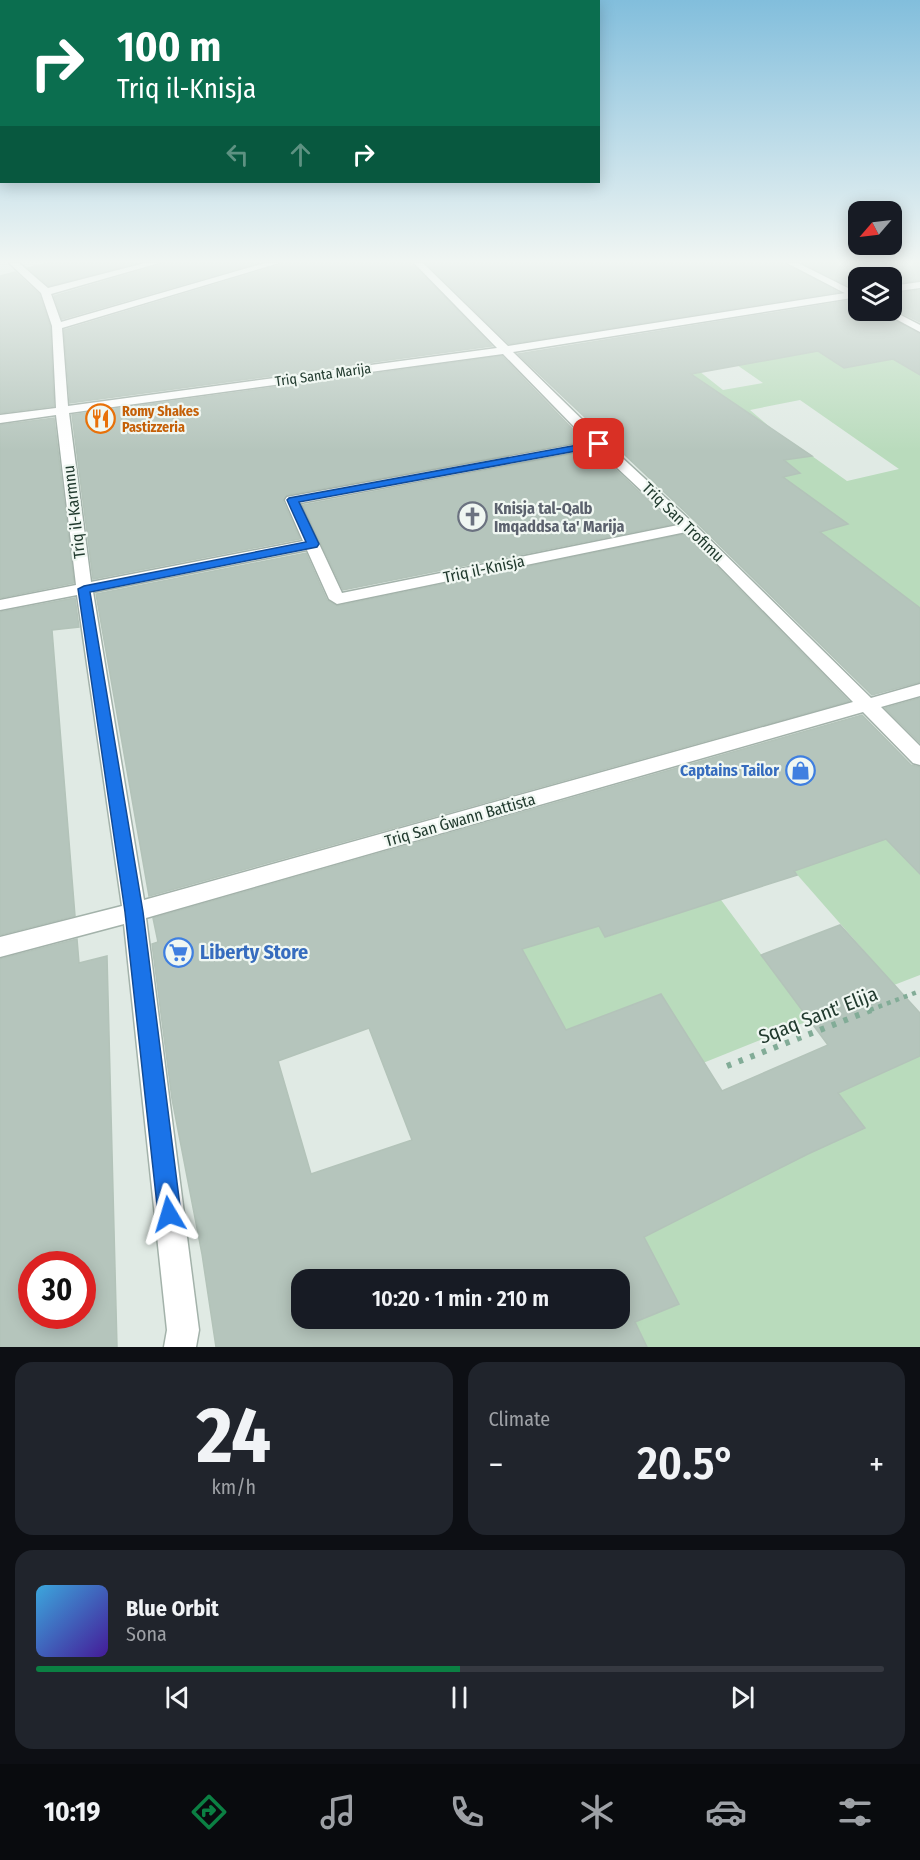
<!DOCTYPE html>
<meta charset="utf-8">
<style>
body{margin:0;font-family:"Fira Sans Condensed",sans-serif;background:#20242c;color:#f1f3f6;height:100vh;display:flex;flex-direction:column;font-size:22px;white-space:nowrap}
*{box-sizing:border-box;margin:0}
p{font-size:20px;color:#9ea1a6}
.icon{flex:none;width:33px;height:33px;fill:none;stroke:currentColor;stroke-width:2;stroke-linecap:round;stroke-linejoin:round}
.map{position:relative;height:1347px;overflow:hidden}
.drawer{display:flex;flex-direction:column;gap:15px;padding:15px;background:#0d0f14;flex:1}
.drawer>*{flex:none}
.hud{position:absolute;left:0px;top:0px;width:600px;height:183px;box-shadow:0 3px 15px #0003;background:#0b6e4f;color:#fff;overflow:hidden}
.needle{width:39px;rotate:242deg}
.controls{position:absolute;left:848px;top:201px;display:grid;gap:12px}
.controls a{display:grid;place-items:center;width:54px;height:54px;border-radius:12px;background:#171b24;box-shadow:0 3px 15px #0003;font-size:30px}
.speed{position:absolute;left:18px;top:1251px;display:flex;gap:12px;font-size:30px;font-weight:700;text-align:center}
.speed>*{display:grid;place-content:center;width:78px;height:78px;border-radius:50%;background:#171b24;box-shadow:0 3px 15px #0003;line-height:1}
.speed .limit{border:9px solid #d22;background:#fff;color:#111}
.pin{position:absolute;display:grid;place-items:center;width:51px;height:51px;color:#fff;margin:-26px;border-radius:12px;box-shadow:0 3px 9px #0006}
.me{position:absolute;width:66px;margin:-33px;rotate:353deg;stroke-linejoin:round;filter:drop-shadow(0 0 4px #0008)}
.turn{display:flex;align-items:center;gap:21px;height:126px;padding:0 18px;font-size:27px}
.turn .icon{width:78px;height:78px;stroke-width:2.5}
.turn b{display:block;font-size:42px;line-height:51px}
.lanes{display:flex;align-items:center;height:57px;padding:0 18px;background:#0003;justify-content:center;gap:30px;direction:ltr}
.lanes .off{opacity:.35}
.big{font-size:45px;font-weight:600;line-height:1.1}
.drawer .widget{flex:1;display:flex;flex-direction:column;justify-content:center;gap:9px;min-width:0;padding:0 21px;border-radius:18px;background:#20242c}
.drawer .dial{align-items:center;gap:0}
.dial b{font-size:78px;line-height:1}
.song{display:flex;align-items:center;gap:18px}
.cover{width:72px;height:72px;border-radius:9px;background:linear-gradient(135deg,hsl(200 70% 55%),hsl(260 70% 35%))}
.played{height:6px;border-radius:3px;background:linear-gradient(90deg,#0b8043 50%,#363941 50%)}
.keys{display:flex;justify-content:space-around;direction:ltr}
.heat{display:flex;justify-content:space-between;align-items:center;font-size:33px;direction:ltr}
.drawer .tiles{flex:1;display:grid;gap:15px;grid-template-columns:1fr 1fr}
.widget:last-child{grid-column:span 2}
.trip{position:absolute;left:291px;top:1269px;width:339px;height:60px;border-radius:18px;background:#171b24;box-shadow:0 3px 15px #0003;font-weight:600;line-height:60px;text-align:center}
.menu{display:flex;height:96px;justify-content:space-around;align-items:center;background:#090b0e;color:#9ea1a6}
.menu .icon{width:42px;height:42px}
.menu .current{color:#0b8043}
.menu b{font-size:27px;color:#f1f3f6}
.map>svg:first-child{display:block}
.green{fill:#b9dbbc}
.building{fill:#b5c5bc;stroke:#b3c3b9;stroke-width:1.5;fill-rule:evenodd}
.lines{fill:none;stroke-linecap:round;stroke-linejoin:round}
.minor-casing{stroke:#a3b2aa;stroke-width:3}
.tertiary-casing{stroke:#a3b2aa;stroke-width:3}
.path-far1{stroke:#82ac97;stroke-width:4.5;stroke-dasharray:4 5;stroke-linecap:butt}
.path{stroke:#82ac97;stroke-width:6;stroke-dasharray:4.5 8;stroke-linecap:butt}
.minor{fill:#fff;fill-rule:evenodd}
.tertiary{fill:#fff;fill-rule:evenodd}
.route{fill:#1a73e8;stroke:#114b97;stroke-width:1.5}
.labels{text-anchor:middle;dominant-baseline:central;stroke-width:4.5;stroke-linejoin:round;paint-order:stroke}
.far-street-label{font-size:14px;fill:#213a2e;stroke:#f0f7f2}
.far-food-label{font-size:14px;font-weight:bold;fill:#c56008;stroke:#f0f7f2;text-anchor:start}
.worship-label{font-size:16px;font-weight:bold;fill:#5b616d;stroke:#f0f7f2;text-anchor:start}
.street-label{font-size:16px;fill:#213a2e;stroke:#f0f7f2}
.shop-label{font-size:16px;font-weight:bold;fill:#366cbe;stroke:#f0f7f2;text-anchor:end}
.near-shop-label{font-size:20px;font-weight:bold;fill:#366cbe;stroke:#f0f7f2;text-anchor:start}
.near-street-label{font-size:20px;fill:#213a2e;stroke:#f0f7f2}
</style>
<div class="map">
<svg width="920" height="1347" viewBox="0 0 920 1347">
<rect width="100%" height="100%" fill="#e0eae4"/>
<g class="green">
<polygon points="857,333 829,358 844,368 893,359 920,375 920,608 820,532 775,479 800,473 784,460 812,456 847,481 899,469 800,400 750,410 772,429 629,383 699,371 723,390 763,383 724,356"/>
<polygon points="886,839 920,874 920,975 894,985 794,871"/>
<polygon points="713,889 788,991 878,993 703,1063 661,994 566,1030 509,926 555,912 569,935 599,926 606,937 668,917"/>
<polygon points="920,1056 920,1347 647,1347 635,1322 679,1304 644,1237 808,1154 838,1093"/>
</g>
<g class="building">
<polygon points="48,263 137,263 49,286 28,268"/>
<polygon points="161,263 258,263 62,319 54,296 160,265"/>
<polygon points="281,263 412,263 492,346 70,403 64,330 280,265"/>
<polygon points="426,263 785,263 838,292 509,344"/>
<polygon points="802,263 920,263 920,280 891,284 891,278 858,278 858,289 855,289"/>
<polygon points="15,272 39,294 50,326 54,406 0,413 0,276"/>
<polygon points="920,290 920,322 891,308 891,294"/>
<polygon points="853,300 858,302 858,310 877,310 920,334 920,375 893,359 844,368 818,351 691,374 812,456 784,460 800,473 783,477 848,524 820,532 920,608 920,682 872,695 696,522 518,354"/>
<polygon points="502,356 584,441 287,495 283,501 300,539 93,579 72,415"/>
<polygon points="54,418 74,583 0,598 0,425"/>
<polygon points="595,450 673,524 343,590 303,505"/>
<polygon points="685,534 849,701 149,896 96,594 306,553 327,600 337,606"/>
<polygon points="75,598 79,627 52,630 75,916 0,935 0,612"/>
<polygon points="920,698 920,743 885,708"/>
<path d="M862,715L911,765L920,767V874L886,839L794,871L797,875L605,937L599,926L522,949L566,1030L661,994L722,1091L828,1045L761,955L840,925L920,1013V1056L838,1093L865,1128L808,1154L644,1237L679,1304L635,1322L647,1347H216L202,1254L172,1099L152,944L158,942L153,918ZM369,1028L412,1140L311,1174L278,1061ZM302,1280H620V1318H302Z"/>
<path d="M77,939L79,963L107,956L117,1347H0V959ZM32,1264H82V1316H32Z"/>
</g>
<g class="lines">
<defs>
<g id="minor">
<path d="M9,263H19L48,288L145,263H159L51,294L61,322L265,263H279L62,328L68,406L497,348L414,263H423L508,346L858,291V297L513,352L604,441L694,524L871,698L920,684V696L881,707L920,746V765L913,763L863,712L146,918L199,1330L196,1347H164L167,1330L124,924L0,957V937L122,906L77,595L0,610V600L76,585L56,415L0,423V415L56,408L52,326L41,293ZM503,354L589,442L287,497L285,500L303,541L91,582L69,413ZM596,448L678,525L342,593L300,503ZM686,532L853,702L144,900L93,592L307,550L329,599L337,604Z"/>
<polygon points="920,282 920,288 891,292 891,286"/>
</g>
<g id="tertiary">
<polygon points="787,263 798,263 858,293 858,300"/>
<polygon points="879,310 891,310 920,325 920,332"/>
</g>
</defs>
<use href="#minor" class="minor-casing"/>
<use href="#tertiary" class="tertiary-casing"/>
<polyline class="path-far1" points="870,1010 920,991"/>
<polyline class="path" points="727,1066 874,1009"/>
<use href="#minor" class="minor"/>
<use href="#tertiary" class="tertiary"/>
</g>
<linearGradient id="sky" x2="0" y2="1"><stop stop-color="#82bedc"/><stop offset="0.58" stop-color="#f1f6f3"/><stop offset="1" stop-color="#f1f6f3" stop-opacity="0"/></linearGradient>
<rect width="920" height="451" fill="url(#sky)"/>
<polygon class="route" points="599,441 604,444 603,446 299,502 319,544 317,547 90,592 143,912 181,1214 177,1222 169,1225 161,1222 158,1214 125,912 78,589 84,586 306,542 287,500 289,498"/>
<defs>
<symbol id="restaurant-ring" viewBox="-11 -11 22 22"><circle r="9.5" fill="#f0f7f2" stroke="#e8710a" stroke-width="1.5"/><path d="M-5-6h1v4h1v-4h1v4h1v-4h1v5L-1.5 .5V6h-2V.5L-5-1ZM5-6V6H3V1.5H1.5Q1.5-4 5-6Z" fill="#e8710a"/></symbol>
<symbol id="church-ring" viewBox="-11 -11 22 22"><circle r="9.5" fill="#f0f7f2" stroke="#6b7280" stroke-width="1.5"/><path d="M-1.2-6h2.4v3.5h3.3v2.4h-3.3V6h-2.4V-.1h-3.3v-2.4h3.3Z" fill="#6b7280"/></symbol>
<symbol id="shop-ring" viewBox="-11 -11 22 22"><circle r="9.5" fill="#f0f7f2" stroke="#3f7fe0" stroke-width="1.5"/><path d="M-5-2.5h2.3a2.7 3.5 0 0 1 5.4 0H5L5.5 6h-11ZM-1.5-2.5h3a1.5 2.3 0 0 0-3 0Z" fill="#3f7fe0"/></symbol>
<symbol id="supermarket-ring" viewBox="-11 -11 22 22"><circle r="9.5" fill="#f0f7f2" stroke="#3f7fe0" stroke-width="1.5"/><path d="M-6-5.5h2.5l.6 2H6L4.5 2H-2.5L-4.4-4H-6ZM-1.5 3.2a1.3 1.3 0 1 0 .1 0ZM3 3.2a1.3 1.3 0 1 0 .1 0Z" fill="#3f7fe0"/></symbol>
</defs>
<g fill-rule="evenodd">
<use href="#restaurant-ring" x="84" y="402" width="33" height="33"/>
<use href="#church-ring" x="456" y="500" width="33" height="33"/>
<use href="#shop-ring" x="784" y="754" width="33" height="33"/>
<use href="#supermarket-ring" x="162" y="936" width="33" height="33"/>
</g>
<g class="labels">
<g class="far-street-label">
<text transform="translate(323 375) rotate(-8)">Triq Santa Marija</text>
</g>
<g class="far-food-label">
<text x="122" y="411">Romy Shakes<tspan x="122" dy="16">Pastizzeria</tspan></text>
</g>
<g class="worship-label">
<text x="494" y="508">Knisja tal-Qalb<tspan x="494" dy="18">Imqaddsa ta' Marija</tspan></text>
</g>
<g class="street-label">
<text transform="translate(74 512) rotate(-97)">Triq il-Karmnu</text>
<text transform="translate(683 522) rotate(44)">Triq San Trofimu</text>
<text transform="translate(484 569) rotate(-12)">Triq il-Knisja</text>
<text transform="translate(460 820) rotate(-16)">Triq San Ġwann Battista</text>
</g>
<g class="shop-label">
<text x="779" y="770">Captains Tailor</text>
</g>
<g class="near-shop-label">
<text x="200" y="952">Liberty Store</text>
</g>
<g class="near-street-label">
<text transform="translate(818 1015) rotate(-21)">Sqaq Sant' Elija</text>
</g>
</g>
</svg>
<div class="controls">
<a><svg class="needle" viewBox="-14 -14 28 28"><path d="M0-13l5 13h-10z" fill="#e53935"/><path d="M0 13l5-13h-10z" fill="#9ea1a6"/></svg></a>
<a><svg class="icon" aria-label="layers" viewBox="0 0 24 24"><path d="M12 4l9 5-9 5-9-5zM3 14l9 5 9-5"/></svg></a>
</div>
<div class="speed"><div class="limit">30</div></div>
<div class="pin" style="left:599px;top:444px;background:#d93025"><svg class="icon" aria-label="arrive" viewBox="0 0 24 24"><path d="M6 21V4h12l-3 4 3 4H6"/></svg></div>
<svg class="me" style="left:169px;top:1214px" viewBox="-20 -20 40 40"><path d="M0-17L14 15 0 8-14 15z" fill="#1a73e8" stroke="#fff" stroke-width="4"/></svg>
<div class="trip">10:20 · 1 min · 210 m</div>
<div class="hud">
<div class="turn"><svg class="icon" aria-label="right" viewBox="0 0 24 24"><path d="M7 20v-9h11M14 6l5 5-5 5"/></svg><div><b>100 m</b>Triq il-Knisja</div></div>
<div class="lanes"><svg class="icon off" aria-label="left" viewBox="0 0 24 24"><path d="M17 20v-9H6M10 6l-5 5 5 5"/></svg><svg class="icon off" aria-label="ahead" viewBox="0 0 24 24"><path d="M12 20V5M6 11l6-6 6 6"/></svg><svg class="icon" aria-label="right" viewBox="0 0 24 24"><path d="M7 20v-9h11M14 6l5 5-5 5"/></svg></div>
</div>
</div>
<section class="drawer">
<div class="tiles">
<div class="widget dial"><b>24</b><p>km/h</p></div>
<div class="widget"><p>Climate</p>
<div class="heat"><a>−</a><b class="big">20.5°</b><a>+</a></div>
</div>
<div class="widget">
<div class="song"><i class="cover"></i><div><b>Blue Orbit</b><p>Sona</p></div></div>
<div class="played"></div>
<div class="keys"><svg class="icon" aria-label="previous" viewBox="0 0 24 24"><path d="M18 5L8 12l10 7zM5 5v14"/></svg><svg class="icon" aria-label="pause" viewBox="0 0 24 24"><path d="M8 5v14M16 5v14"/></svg><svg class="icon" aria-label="next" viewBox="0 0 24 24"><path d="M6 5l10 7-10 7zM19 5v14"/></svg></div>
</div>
</div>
</section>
<nav class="menu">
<b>10:19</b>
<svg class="icon current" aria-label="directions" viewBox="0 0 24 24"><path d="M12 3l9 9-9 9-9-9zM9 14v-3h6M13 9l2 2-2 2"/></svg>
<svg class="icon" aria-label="music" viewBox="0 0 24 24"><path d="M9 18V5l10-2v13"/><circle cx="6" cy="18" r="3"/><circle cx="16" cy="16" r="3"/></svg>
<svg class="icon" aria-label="phone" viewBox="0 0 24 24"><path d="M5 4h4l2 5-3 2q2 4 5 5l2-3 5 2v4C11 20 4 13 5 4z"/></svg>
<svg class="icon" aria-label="climate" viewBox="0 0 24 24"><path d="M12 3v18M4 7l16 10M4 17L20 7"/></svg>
<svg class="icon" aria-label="car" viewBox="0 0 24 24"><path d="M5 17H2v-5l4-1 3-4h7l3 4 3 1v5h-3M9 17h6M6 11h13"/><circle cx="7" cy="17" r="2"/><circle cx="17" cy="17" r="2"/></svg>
<svg class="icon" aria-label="filters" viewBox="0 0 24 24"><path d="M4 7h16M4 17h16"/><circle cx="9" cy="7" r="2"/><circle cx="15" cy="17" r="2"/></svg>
</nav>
